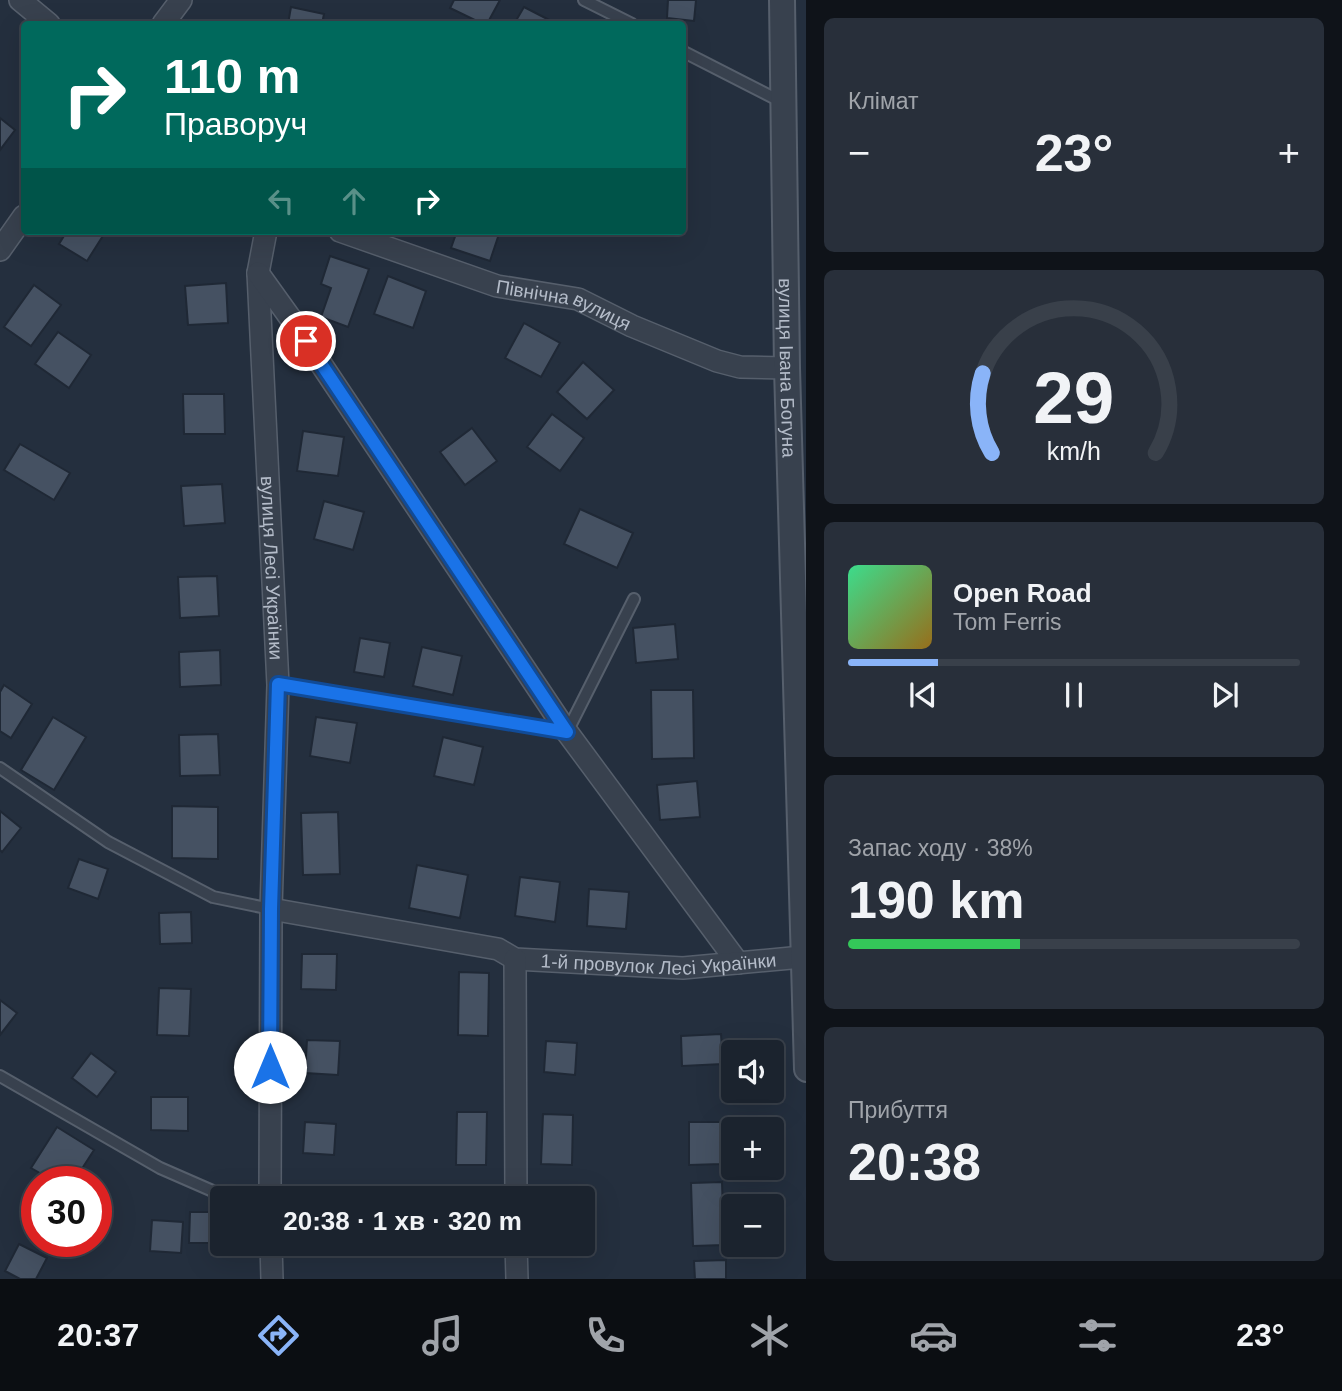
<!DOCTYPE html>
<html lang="uk">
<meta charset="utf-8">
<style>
body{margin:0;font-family:Helvetica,sans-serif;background:#282f3a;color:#f1f3f6;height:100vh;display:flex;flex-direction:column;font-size:26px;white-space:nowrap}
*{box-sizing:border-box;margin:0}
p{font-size:23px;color:#a0a4aa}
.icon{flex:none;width:38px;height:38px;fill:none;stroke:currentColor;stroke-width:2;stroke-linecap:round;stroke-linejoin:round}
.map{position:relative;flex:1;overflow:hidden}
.sheet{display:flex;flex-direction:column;gap:18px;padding:18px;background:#0f1319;width:536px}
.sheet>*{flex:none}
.top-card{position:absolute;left:21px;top:21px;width:665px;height:214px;border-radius:7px;box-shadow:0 7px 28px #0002,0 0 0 2px #39404a;background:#00695c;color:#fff;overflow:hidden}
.tools{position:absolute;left:721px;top:1040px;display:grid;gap:14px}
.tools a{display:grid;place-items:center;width:63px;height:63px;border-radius:7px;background:#1b232e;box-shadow:0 7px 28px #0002,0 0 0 2px #39404a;font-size:35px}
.speed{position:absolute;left:21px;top:1166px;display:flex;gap:14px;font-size:35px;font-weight:700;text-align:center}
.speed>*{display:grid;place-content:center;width:91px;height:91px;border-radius:50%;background:#1b232e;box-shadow:0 7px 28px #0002,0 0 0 2px #39404a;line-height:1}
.speed .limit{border:10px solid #d22;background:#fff;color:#111}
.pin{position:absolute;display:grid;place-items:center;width:60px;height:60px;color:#fff;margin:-30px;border:4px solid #fff;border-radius:50%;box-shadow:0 2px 7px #0007}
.me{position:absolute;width:77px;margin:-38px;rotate:0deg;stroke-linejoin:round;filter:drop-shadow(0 0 5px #0008)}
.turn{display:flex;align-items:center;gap:24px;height:147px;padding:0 28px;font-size:32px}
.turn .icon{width:91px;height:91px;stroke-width:2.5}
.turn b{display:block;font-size:49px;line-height:60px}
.lanes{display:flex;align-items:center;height:66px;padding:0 28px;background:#0003;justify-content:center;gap:35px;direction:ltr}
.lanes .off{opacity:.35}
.big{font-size:52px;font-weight:600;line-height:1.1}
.sheet .tile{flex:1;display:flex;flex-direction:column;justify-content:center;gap:10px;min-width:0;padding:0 24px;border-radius:10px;background:#282f3a}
.sheet .dial{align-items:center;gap:0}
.dial svg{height:182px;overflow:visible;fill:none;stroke:#39404a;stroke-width:7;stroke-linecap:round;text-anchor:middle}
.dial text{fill:#f1f3f6;stroke:none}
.song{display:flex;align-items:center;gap:21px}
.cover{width:84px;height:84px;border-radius:10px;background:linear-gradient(135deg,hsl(150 70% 55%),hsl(40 70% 35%))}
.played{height:7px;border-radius:4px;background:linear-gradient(90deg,#8ab4f8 20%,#39404a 20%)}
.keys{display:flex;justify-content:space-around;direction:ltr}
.heat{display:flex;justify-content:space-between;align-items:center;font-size:38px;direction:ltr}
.charge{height:10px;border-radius:5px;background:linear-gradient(90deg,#34c759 38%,#39404a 0)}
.trip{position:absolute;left:210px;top:1186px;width:385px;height:70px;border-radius:7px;background:#1b232e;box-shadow:0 7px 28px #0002,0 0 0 2px #39404a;font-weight:600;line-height:70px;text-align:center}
.menu{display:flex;height:112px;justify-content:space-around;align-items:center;background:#0b0e12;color:#a0a4aa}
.menu .icon{width:49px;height:49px}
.menu .selected{color:#8ab4f8}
.menu b{font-size:32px;color:#f1f3f6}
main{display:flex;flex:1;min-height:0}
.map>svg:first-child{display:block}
.building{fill:#455162;stroke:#1f2835;stroke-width:2}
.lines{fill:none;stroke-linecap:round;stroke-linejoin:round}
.service-casing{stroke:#565f6c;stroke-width:14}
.minor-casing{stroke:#565f6c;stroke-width:24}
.tertiary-casing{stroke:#565f6c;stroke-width:28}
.service{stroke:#38414e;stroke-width:10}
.minor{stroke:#38414e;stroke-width:21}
.tertiary{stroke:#38414e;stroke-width:24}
.route-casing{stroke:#114b97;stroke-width:18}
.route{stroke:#1a73e8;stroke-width:12}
.labels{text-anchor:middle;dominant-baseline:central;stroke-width:7;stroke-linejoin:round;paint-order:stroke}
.street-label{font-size:19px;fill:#b4bcc9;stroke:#1d2633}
</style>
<main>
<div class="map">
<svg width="807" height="1279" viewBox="0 0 807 1279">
<rect width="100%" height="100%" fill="#242f3e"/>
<g class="building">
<polygon points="454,0 500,0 487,24 483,24 450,8"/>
<polygon points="668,0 696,0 694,21 667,18"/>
<polygon points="291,7 324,14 322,24 288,24"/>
<polygon points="524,7 557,24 514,24"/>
<polygon points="0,118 15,130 0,150"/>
<polygon points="67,231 106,231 87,261 59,244"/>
<polygon points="457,231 500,231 490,261 451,248"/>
<polygon points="330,256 369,269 348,327 321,317 331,288 321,284"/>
<polygon points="388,276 426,291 413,328 374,314"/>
<polygon points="226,283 228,323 188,325 185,286"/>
<polygon points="34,285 61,305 31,346 4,327"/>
<polygon points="524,323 560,343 541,377 505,358"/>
<polygon points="58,332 91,355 69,388 35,364"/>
<polygon points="583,362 614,390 587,419 557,392"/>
<polygon points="183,394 224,394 225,434 184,434"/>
<polygon points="552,414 584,438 560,471 527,447"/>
<polygon points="472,428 497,461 465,485 440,452"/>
<polygon points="303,431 344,437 338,476 297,471"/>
<polygon points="20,444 70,473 54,500 4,470"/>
<polygon points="222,484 225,523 184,526 181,486"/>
<polygon points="324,501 364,512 353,550 314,539"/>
<polygon points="580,509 633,533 617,568 564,544"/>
<polygon points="217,576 219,616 180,618 178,577"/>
<polygon points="675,624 678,659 636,663 633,628"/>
<polygon points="360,638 390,643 384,677 354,672"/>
<polygon points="422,647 462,656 453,695 413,686"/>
<polygon points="220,650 221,685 180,687 179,652"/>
<polygon points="4,685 32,704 11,738 0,731 0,692"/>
<polygon points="651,690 693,690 694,758 652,759"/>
<polygon points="53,717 86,737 54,790 21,770"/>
<polygon points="316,717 357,723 350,763 310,756"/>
<polygon points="218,734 220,775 180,776 179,735"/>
<polygon points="443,737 483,747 474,785 434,776"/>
<polygon points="697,781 700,817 660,820 657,785"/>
<polygon points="172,806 218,807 218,859 172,858"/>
<polygon points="0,811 21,828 2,852 0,850"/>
<polygon points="338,812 340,874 303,875 301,813"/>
<polygon points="79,859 108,869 98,899 68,888"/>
<polygon points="417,865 468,875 460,918 409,908"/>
<polygon points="520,877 560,882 555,922 515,916"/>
<polygon points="589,889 629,892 626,929 587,926"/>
<polygon points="191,912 192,943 160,944 159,913"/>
<polygon points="302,954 337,954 336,990 301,989"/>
<polygon points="459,972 489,973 488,1036 458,1035"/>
<polygon points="159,988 191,989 189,1036 157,1035"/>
<polygon points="0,1000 17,1013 0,1035"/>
<polygon points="721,1034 723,1064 682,1066 681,1036"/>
<polygon points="307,1040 340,1041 338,1075 305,1073"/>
<polygon points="546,1041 577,1043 575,1075 544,1072"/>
<polygon points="91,1053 116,1072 97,1097 72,1078"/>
<polygon points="151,1097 188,1097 188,1131 151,1130"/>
<polygon points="457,1112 487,1112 486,1165 456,1165"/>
<polygon points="543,1114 573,1115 572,1165 541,1164"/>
<polygon points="305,1122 336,1124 334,1155 303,1153"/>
<polygon points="689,1122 721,1122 722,1164 689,1165"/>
<polygon points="57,1127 94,1150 74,1181 54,1181 31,1168"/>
<polygon points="722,1182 724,1245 693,1246 691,1183"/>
<polygon points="304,1192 338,1192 339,1199 304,1199"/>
<polygon points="572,1192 572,1199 542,1199 542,1193"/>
<polygon points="190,1212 221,1212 221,1243 189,1243"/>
<polygon points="152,1220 183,1222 181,1253 150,1251"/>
<polygon points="19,1244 47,1258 36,1279 20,1279 5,1271"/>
<polygon points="543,1244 573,1244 573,1250 543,1251"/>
<polygon points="726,1260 726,1279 695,1279 694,1261"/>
</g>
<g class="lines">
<defs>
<g id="service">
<polyline points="584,0 632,24"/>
<polyline points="682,51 782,102"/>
<polyline points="278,685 567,732 634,599"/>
<polyline points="0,768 108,842 213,897 271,909"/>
<polyline points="0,1076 160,1168 231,1199"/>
</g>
<g id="minor">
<polyline points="20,0 49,24"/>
<polyline points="163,24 181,0"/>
<path id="s1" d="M266,231L258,273L278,685L271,909L270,1199"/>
<path id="s2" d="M340,231L497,286L578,299L632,326L717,361L740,367L787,368"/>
<polyline points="0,250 24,216"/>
<polyline points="258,273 291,319 567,732 738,963"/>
<path id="s3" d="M271,909L498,949L515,959L683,968L802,957"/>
<polyline points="515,959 516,1199"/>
<polyline points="271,1244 272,1279"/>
<polyline points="516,1244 517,1279"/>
</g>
<g id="tertiary">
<path id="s4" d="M782,0L787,368L807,1069"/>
</g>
</defs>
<use href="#service" class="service-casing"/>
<use href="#minor" class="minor-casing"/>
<use href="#tertiary" class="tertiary-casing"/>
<use href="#service" class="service"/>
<use href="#minor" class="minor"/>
<use href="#tertiary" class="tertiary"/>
</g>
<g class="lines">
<defs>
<polyline id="route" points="270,1067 271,909 278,684 567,732 306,341"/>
</defs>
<use href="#route" class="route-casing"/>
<use href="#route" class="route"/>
</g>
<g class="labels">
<g class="street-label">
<text stroke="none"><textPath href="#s2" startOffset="236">Північна вулиця</textPath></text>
<text stroke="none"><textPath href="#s4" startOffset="368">вулиця Івана Богуна</textPath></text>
<text stroke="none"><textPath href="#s1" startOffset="338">вулиця Лесі Українки</textPath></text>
<text stroke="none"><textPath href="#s3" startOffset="394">1-й провулок Лесі Українки</textPath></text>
</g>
</g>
</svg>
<div class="tools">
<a><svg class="icon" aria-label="sound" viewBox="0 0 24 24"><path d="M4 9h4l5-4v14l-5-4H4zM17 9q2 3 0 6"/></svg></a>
<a>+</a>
<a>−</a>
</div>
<div class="speed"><div class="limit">30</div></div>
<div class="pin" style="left:306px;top:341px;background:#d93025"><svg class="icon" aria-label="arrive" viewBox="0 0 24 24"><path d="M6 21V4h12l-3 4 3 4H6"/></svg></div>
<svg class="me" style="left:270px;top:1067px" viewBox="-20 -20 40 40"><circle r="19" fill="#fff"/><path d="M0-13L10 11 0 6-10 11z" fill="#1a73e8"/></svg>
<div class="trip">20:38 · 1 хв · 320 m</div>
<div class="top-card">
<div class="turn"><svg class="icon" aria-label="right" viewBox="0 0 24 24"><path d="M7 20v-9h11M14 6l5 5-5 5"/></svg><div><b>110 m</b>Праворуч</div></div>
<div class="lanes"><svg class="icon off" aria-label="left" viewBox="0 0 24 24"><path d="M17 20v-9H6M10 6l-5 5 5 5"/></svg><svg class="icon off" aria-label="ahead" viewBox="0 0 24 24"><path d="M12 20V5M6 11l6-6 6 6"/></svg><svg class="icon" aria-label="right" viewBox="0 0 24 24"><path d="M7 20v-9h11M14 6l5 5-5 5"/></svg></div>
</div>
</div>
<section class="sheet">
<div class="tile"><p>Клімат</p>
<div class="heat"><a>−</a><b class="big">23°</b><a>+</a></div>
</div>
<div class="tile dial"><svg viewBox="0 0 100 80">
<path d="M14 69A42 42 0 1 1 86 69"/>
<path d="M14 69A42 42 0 0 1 10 34" stroke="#8ab4f8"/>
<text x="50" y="56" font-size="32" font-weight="700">29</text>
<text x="50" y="72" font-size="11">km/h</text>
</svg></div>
<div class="tile">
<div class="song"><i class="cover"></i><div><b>Open Road</b><p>Tom Ferris</p></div></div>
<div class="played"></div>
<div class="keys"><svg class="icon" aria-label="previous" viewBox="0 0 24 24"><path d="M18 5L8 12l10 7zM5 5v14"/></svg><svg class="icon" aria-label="pause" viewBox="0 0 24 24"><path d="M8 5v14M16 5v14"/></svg><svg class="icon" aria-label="next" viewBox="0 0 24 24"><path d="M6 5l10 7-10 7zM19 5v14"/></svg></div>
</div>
<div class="tile"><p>Запас ходу · 38%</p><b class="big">190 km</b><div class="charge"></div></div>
<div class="tile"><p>Прибуття</p><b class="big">20:38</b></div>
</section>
</main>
<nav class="menu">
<b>20:37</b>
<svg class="icon selected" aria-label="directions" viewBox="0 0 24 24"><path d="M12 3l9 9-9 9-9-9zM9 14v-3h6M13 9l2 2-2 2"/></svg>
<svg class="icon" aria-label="music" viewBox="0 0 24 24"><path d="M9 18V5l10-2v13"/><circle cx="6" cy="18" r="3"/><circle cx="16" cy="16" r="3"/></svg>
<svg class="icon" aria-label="phone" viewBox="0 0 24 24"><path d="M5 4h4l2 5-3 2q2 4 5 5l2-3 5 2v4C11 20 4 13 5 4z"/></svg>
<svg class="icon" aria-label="climate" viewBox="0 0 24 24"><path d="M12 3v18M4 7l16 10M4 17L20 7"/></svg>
<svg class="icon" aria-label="car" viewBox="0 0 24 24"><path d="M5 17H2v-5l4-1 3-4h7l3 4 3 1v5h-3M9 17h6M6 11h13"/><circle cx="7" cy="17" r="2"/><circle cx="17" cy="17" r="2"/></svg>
<svg class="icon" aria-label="filters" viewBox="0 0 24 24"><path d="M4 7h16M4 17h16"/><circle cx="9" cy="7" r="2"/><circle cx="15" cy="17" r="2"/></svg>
<b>23°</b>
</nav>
